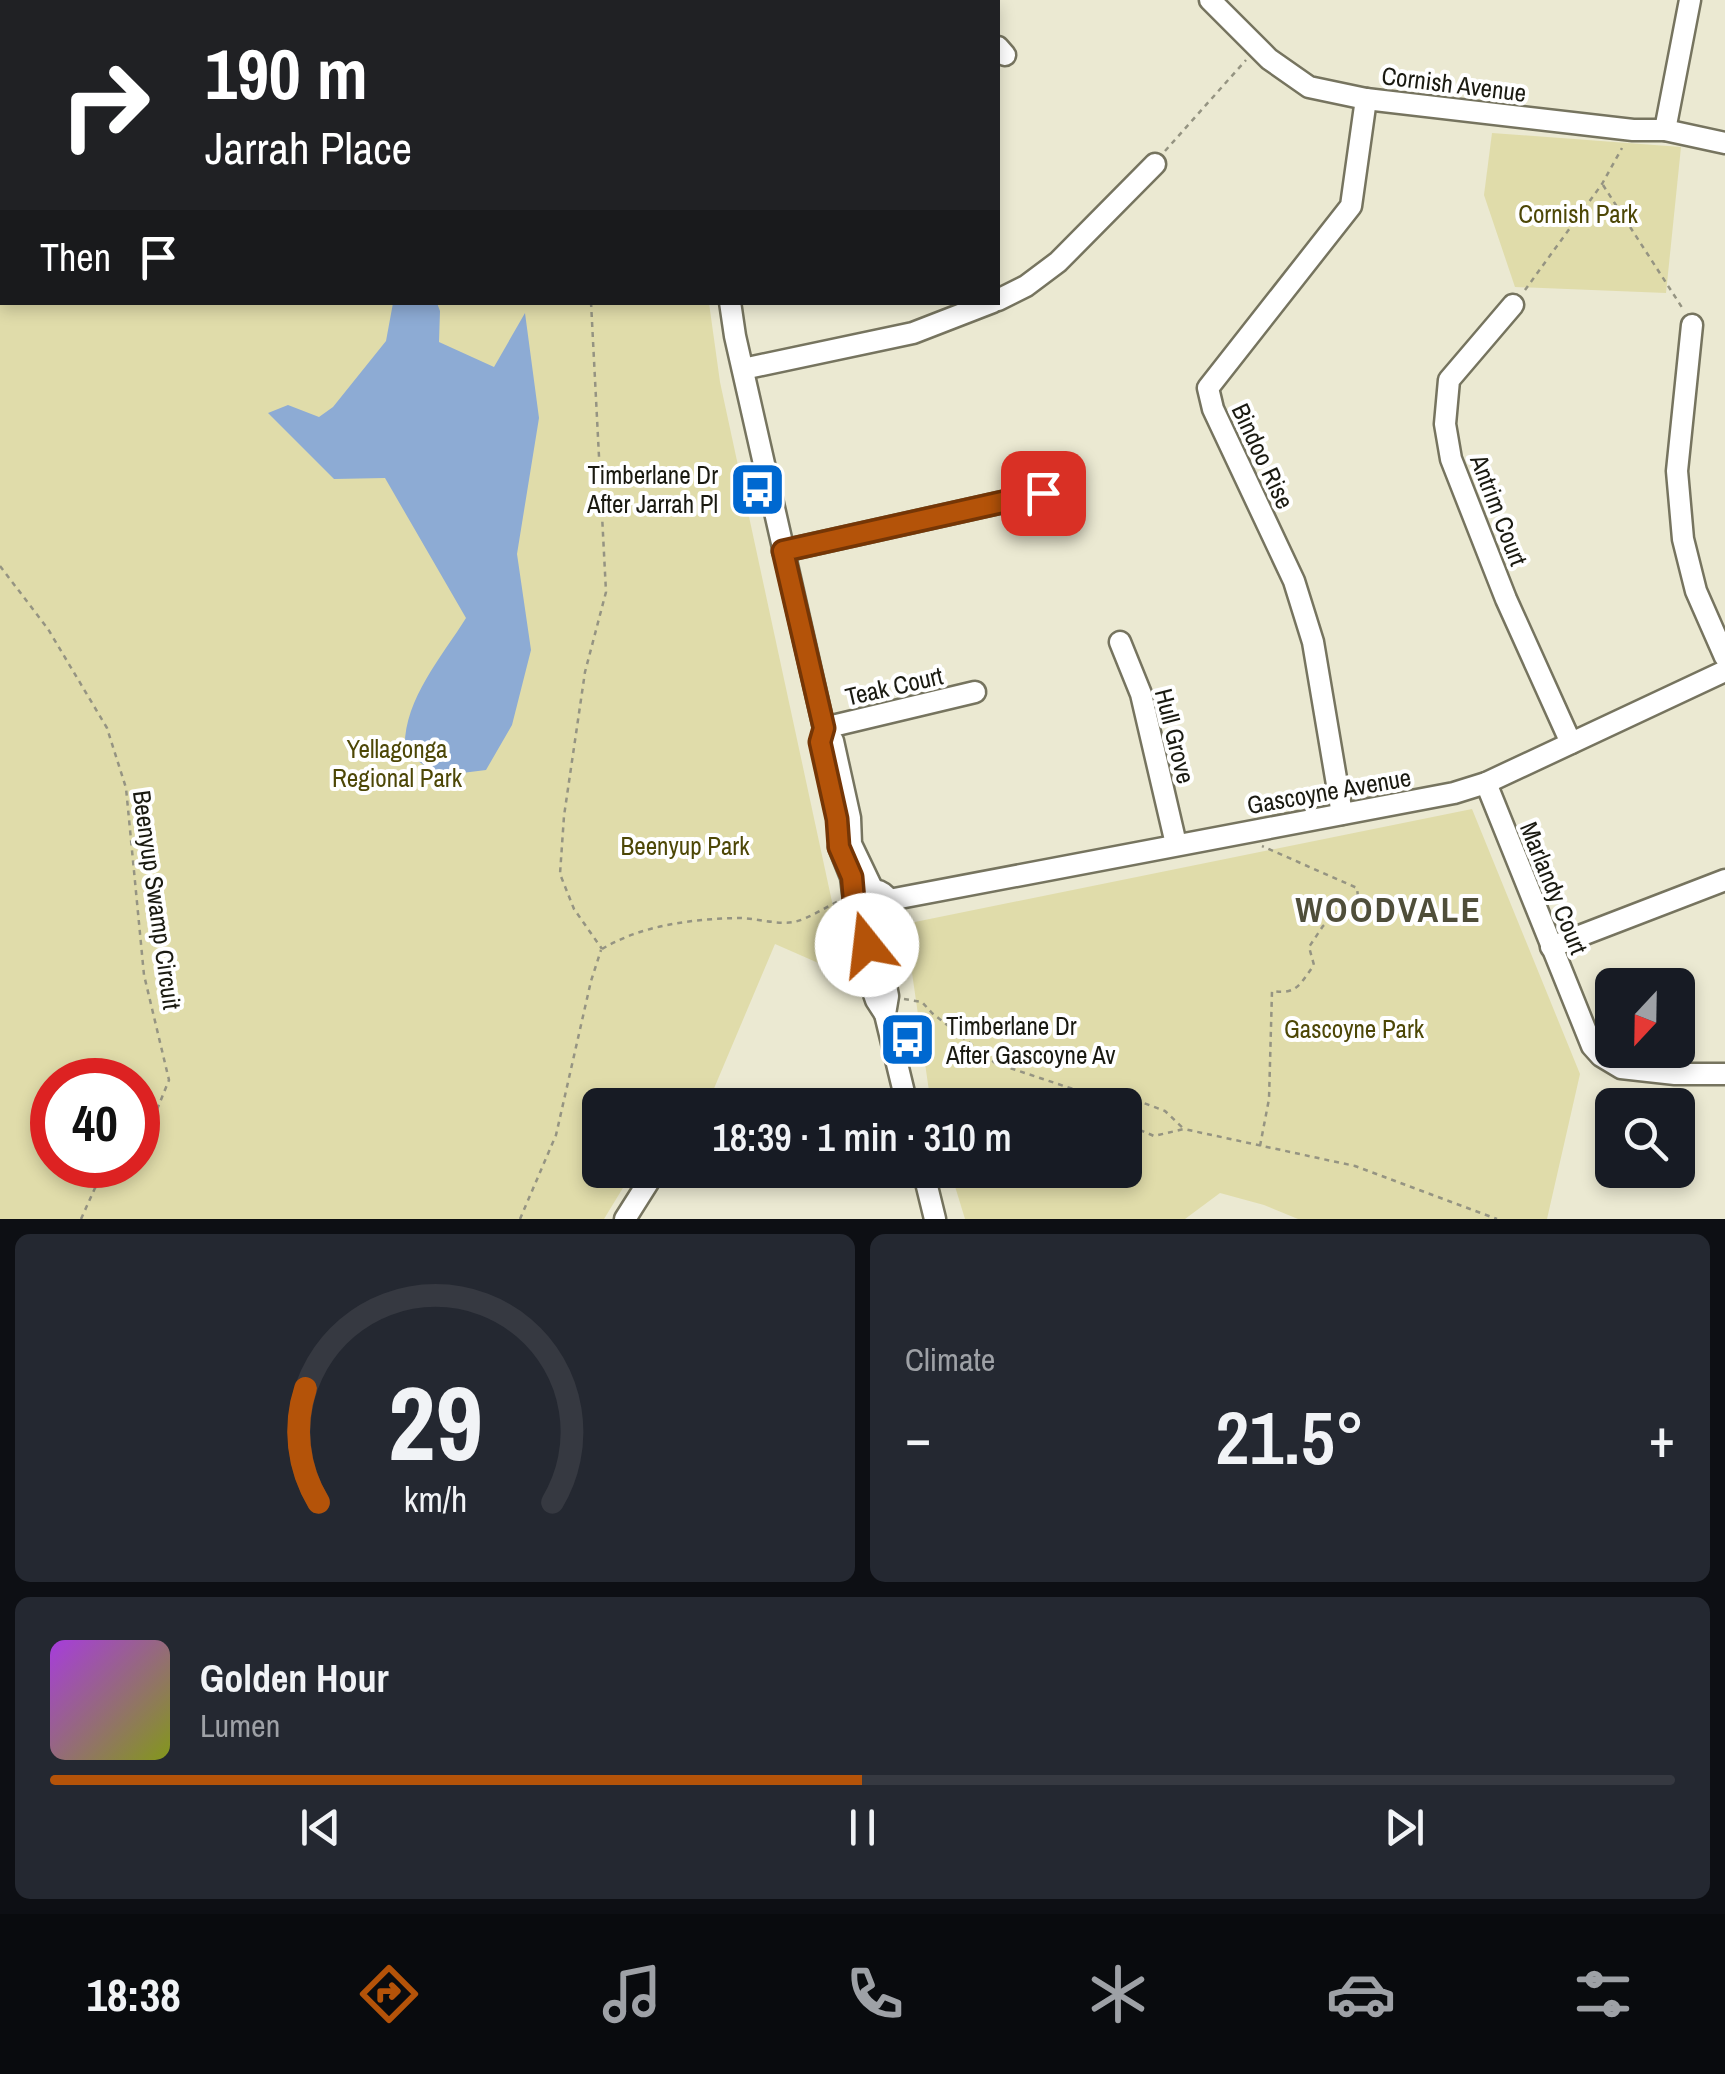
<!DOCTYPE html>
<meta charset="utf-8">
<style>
body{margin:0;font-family:"Archivo Narrow",sans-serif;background:#242831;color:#f1f3f6;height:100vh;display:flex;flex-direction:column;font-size:38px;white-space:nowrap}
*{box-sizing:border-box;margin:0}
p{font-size:32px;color:#9ea1a6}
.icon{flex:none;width:55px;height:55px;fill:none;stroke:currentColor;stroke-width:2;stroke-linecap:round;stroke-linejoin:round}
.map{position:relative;height:1219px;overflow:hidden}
.panel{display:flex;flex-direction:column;gap:15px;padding:15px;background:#0d0f14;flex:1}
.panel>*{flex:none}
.banner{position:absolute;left:0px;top:0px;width:1000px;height:305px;box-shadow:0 5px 15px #0003;background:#202124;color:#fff;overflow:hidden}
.needle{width:65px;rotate:202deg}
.controls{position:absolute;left:1595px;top:968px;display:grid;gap:20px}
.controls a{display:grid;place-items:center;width:100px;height:100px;border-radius:15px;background:#171b24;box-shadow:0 5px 15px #0003;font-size:50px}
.speed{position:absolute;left:30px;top:1058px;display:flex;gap:20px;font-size:50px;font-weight:700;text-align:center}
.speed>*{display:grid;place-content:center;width:130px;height:130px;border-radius:50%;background:#171b24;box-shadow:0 5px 15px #0003;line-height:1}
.speed .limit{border:15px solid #d22;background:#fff;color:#111}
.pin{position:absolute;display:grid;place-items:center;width:85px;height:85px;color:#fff;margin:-42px;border-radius:20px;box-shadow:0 5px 15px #0006}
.me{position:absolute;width:110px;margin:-55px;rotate:344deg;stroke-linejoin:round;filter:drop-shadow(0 0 8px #0008)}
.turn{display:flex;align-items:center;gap:35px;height:210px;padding:0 40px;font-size:45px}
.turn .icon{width:130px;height:130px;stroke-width:2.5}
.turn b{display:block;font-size:70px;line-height:85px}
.then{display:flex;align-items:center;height:95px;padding:0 40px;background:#0003;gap:20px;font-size:38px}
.big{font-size:75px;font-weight:600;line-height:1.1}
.panel .card{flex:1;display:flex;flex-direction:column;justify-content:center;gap:15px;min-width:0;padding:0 35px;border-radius:15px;background:#242831}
.panel .dial{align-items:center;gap:0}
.dial svg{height:260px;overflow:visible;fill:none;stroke:#363941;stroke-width:7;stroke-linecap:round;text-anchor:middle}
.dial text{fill:#f1f3f6;stroke:none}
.song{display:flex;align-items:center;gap:30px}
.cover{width:120px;height:120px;border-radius:15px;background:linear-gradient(135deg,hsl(280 70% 55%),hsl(70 70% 35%))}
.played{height:10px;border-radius:5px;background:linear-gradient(90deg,#b45309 50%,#363941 50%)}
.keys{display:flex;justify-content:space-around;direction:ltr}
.heat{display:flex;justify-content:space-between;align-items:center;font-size:55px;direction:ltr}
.panel .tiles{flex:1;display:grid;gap:15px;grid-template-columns:1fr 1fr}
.card:last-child{grid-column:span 2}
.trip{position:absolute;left:582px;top:1088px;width:560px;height:100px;border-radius:15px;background:#171b24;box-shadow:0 5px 15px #0003;font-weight:600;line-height:100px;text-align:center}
.tabs{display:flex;height:160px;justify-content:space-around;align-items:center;background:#090b0e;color:#9ea1a6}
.tabs .icon{width:70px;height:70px}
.tabs .on{color:#b45309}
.tabs b{font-size:45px;color:#f1f3f6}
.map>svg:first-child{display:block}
.green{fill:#e0dcaa;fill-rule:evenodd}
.water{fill:#8dabd4}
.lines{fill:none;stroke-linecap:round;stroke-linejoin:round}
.minor-casing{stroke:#76745f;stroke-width:25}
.path{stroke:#959482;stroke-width:2.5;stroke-dasharray:5 5;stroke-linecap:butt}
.minor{stroke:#fff;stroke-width:20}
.route-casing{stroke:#753606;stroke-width:25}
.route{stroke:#b45309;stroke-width:18}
.labels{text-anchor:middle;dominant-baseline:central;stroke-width:8;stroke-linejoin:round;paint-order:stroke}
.street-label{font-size:25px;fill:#1a1a11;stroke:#fff}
.park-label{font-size:25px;fill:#4d4706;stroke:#fff}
.poi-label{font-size:25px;fill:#1a1a11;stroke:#fff;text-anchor:end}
.district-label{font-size:35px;font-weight:bold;letter-spacing:2.5px;fill:#4f4e3a;stroke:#fff}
</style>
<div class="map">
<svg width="1725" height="1219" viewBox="0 0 1725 1219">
<rect width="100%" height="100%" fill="#ebe9d2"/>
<g class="green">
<path d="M0,0H747L746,2H2V302L709,303L720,382L848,976L775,944L707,1105H600V1170H637L632,1173L604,1219H0ZM52,1080H138V1165H52Z"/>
<polygon points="1492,133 1681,147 1666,293 1515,287 1484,195"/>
<polygon points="1472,809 1580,1074 1547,1219 1298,1219 1264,1205 1220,1193 1185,1219 965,1219 950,1170 1125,1170 1125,1105 931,1105 905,924"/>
</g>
<path class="water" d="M393,303H437L440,311L439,342L494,367L525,313L539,418L517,554L531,650L512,725L486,770L438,776L405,751C402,702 441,658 466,618L385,478L334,479L268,413L288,405L319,417L333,407L386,341Z"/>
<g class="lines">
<defs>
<g id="minor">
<polyline points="948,0 951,2"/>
<polyline points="1210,0 1269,59 1309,87 1366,99 1633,130 1665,130 1725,143"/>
<polyline points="769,2 770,0"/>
<polyline points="998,47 1005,55"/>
<polyline points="1665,130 1690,0"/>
<polyline points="998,300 1026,286 1058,262 1155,164"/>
<polyline points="730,302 735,336 824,728 833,741 850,818 851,844 873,890"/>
<polyline points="1513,305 1449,380 1445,424 1451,459 1506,599 1571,743"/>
<polyline points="1692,325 1677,471 1683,539 1696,591 1725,657"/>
<polyline points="743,369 913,333 993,302"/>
<polyline points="783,551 1043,493"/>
<polyline points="1120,642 1141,694 1176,844"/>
<polyline points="824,728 975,692"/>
<polyline points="1486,783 1592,1046 1601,1056 1621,1068 1675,1074 1725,1074"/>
<polyline points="1342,814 1313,642 1294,581 1213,409 1208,388 1351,206 1366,99"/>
<polyline points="839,847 851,877 854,901"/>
<circle cx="872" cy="909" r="19"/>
<polyline points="889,900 1454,793 1486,783 1725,671"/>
<polyline points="882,924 880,955 888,996 885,1014"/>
<polyline points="862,925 867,939 867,974 876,1000 885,1014 907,1105"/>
<polyline points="1551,947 1725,880"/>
<polyline points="923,1170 935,1219"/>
<polyline points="625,1219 656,1170"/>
</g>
</defs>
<use href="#minor" class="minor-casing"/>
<g class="path">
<polyline points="530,0 530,2"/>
<polyline points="1165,151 1246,60"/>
<polyline points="1603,185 1683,309"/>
<polyline points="1525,290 1602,184 1622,148"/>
<polyline points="591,302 606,592 585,672 564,816 560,874 574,909 602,949"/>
<polyline points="0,566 48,629 107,728 126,788 144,975 169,1080 156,1112 138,1144"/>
<polyline points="845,932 848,948"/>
<path d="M602,949C642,925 692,919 739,918C757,918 776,925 794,922C808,919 824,908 837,902"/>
<polyline points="904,999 922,1002 932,1013 995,1063 1115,1103 1141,1102 1165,1111 1184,1129"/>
<polyline points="1125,1117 1133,1127 1154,1136 1184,1129 1355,1166 1497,1219"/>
<path d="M1260,1146L1269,1099L1272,991C1297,995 1300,984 1314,965L1309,947L1323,926L1358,897L1357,888L1262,846"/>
<polyline points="81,1219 95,1188 120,1165"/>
<polyline points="520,1219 556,1135 591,981 601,950"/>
</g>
<use href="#minor" class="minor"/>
</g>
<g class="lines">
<defs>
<polyline id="route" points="867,945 862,925 858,922 852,912 854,901 852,877 839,847 837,819 820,742 824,728 783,551 1043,493"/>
</defs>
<use href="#route" class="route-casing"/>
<use href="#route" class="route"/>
</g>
<defs>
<symbol id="bus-square" viewBox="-11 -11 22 22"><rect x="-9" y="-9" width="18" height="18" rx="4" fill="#0068d0" stroke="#fff"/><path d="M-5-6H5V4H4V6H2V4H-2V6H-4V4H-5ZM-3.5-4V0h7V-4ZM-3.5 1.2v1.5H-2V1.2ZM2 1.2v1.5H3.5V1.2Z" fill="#fff"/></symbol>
</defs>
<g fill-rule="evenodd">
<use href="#bus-square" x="726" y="458" width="63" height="63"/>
<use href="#bus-square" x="876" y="1008" width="63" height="63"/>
</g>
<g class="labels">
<g class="street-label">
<text transform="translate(1454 84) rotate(7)">Cornish Avenue</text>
<text transform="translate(1263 456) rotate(65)">Bindoo Rise</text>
<text transform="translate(1499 510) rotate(69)">Antrim Court</text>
<text transform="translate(894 686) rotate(-13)">Teak Court</text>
<text transform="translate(1175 736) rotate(76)">Hull Grove</text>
<text transform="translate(1329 791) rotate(-10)">Gascoyne Avenue</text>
<text transform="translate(1554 888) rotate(68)">Marlandy Court</text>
<text transform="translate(157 900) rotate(82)">Beenyup Swamp Circuit</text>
</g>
<g class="park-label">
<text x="1578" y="214">Cornish Park</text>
<text x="397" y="749">Yellagonga<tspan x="397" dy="29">Regional Park</tspan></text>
<text x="685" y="846">Beenyup Park</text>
<text x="1354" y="1029">Gascoyne Park</text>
</g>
<g class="poi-label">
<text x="718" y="475">Timberlane Dr<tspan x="718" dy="29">After Jarrah Pl</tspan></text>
<text x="946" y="1026" text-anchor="start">Timberlane Dr<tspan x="946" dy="29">After Gascoyne Av</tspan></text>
</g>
<g class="district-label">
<text x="1389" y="909">WOODVALE</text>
</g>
</g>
</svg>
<div class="controls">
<a><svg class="needle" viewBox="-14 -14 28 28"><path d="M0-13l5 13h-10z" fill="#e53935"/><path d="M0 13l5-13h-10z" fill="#9ea1a6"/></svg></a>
<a><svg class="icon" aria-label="search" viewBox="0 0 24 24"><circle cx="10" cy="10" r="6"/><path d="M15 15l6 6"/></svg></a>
</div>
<div class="speed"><div class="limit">40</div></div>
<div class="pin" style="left:1043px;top:493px;background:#d93025"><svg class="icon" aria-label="arrive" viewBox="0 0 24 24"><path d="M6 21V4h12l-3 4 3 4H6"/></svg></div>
<svg class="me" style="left:867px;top:945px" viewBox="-20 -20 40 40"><circle r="19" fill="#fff"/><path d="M0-13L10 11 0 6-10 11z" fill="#b45309"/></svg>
<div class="trip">18:39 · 1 min · 310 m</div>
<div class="banner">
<div class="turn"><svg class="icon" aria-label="right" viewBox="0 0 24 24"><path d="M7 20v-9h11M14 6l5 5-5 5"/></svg><div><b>190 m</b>Jarrah Place</div></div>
<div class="then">Then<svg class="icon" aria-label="arrive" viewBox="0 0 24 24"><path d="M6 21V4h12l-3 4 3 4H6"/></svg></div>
</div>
</div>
<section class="panel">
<div class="tiles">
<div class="card dial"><svg viewBox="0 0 100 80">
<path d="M14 69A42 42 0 1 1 86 69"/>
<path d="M14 69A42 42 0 0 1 10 34" stroke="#b45309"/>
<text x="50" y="56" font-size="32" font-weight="700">29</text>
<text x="50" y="72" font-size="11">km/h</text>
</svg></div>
<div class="card"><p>Climate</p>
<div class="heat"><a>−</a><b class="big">21.5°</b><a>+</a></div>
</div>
<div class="card">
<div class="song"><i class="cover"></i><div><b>Golden Hour</b><p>Lumen</p></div></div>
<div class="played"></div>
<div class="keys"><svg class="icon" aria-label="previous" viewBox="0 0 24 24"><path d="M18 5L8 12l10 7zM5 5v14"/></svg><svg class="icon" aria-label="pause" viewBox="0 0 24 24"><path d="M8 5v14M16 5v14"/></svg><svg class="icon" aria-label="next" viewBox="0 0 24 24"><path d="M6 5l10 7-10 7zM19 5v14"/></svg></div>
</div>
</div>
</section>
<nav class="tabs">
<b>18:38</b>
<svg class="icon on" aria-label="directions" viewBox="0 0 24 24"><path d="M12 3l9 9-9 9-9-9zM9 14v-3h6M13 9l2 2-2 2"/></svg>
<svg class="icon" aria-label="music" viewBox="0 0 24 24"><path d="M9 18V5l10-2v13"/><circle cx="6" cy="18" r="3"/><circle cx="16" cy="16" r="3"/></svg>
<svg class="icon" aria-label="phone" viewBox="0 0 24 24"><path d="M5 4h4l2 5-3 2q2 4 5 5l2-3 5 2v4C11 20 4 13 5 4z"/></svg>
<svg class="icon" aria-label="climate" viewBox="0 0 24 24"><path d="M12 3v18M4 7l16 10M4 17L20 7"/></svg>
<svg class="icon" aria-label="car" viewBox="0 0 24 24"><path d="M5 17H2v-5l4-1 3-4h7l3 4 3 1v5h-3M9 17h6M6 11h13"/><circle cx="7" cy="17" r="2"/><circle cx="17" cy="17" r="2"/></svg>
<svg class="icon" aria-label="filters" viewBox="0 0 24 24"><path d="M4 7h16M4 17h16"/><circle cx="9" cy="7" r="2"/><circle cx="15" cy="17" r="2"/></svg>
</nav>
